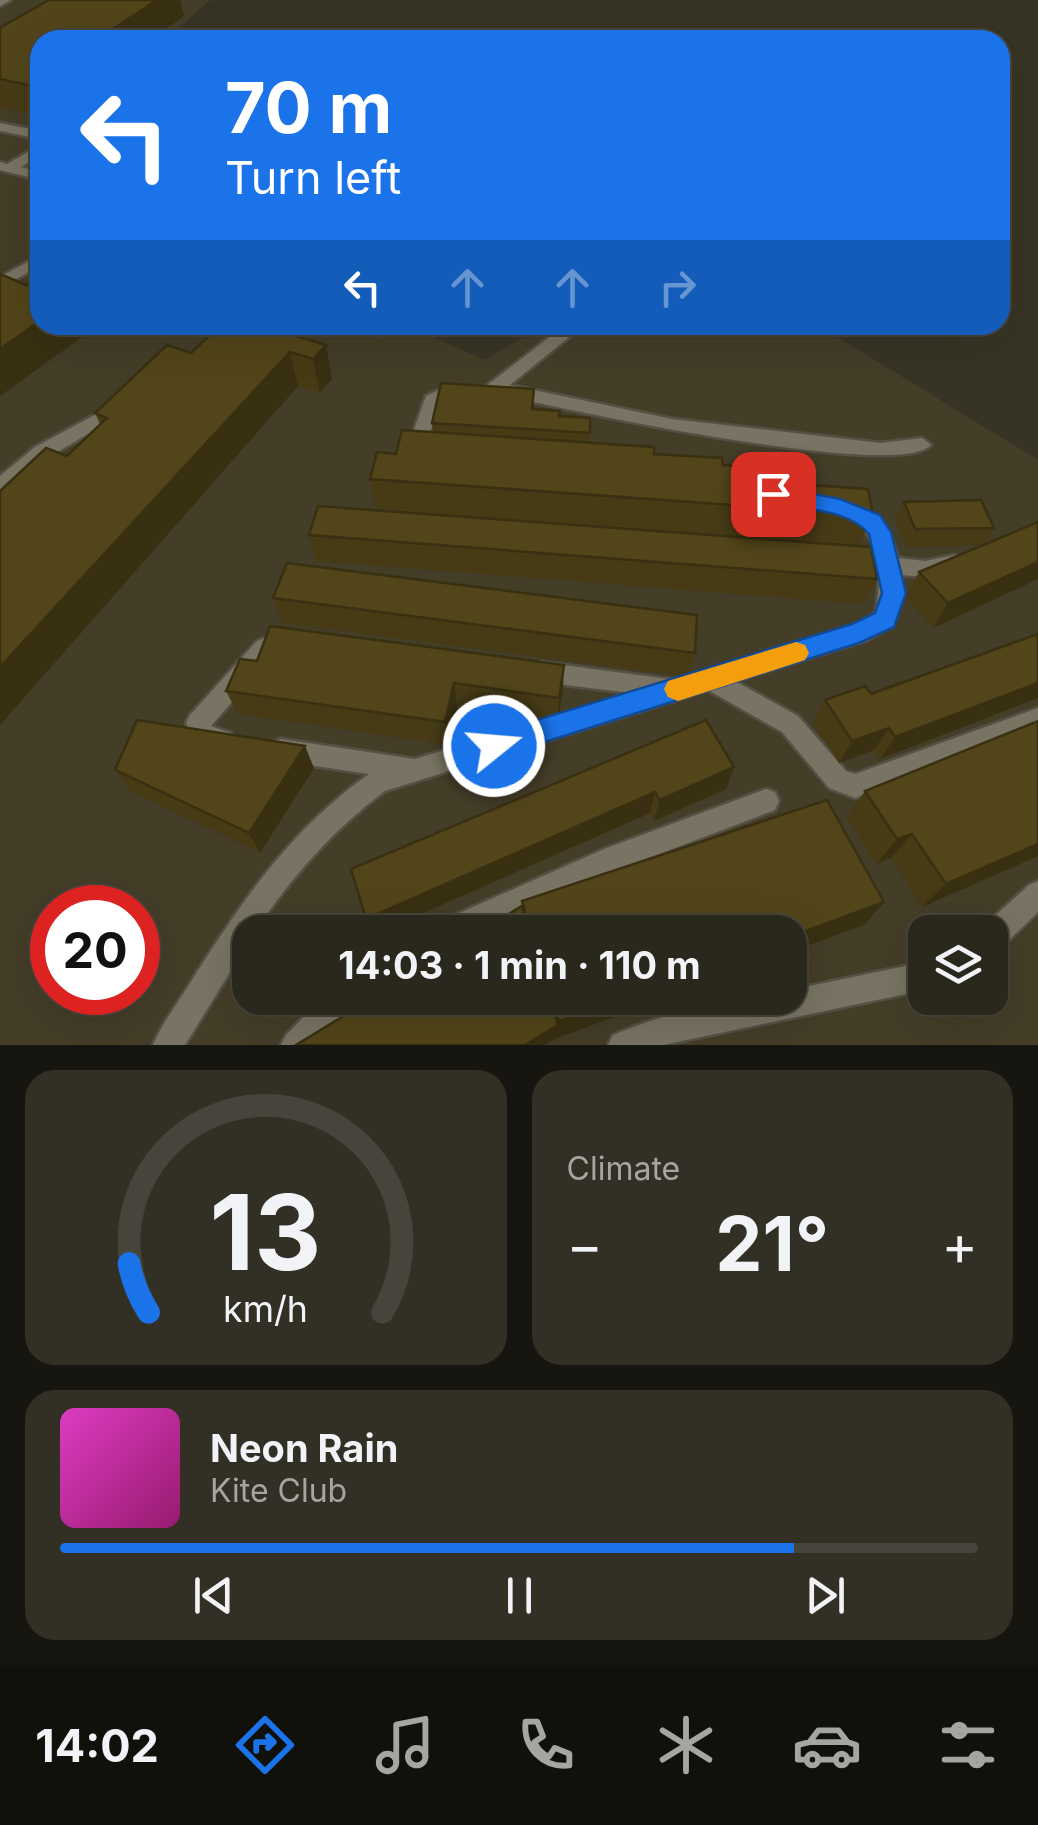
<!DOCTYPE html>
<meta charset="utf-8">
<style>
body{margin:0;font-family:Inter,sans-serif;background:#322f25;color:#f1f3f6;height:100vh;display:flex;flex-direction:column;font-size:38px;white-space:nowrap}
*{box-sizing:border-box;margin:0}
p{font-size:32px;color:#a5a5a3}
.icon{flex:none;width:55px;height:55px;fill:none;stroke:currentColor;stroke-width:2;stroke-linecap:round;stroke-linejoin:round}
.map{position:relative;height:1045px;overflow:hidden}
.drawer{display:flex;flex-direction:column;gap:25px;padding:25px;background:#17150f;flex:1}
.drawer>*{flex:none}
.banner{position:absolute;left:30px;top:30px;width:980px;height:305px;border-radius:30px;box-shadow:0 10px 40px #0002,0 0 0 2px #46443b;background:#1a73e8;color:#fff;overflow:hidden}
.fabs{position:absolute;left:908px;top:915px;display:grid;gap:20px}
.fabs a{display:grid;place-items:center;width:100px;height:100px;border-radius:20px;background:#2a271c;box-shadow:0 10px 40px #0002,0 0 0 2px #46443b;font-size:50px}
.speed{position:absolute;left:30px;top:885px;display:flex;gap:20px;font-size:50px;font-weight:700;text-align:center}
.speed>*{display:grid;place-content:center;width:130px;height:130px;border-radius:50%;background:#2a271c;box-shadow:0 10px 40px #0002,0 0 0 2px #46443b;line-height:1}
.speed .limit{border:15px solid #d22;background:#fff;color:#111}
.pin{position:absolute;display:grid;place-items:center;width:85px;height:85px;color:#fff;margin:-42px;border-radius:20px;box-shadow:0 5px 15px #0006}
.me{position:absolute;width:110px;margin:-55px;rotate:73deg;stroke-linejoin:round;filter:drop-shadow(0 0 8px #0008)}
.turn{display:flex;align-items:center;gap:35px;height:210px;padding:0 30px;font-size:45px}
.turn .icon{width:130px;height:130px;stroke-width:2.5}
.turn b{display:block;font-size:70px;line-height:85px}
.lanes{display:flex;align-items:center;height:95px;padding:0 30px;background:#0003;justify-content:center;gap:50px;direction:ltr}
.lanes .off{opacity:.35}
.big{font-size:75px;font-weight:700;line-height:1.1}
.drawer .card{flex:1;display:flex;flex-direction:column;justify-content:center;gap:15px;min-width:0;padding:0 35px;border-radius:30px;background:#322f25}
.drawer .dial{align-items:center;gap:0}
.dial svg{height:260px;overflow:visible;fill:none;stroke:#46443b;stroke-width:7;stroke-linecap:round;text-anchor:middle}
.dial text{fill:#f1f3f6;stroke:none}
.song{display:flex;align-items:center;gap:30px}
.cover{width:120px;height:120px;border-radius:15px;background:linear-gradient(135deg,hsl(310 70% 55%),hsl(320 70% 35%))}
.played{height:10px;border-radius:5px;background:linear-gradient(90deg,#1a73e8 80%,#46443b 80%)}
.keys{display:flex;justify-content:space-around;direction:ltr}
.heat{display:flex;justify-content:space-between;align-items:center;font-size:55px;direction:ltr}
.drawer .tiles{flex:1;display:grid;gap:25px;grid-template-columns:1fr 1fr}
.card:last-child{grid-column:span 2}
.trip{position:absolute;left:232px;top:915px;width:575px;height:100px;border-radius:30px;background:#2a271c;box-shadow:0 10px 40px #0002,0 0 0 2px #46443b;font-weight:700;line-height:100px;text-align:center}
.menu{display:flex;height:160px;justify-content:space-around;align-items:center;background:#11100b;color:#a5a5a3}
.menu .icon{width:70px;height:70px}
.menu .current{color:#1a73e8}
.menu b{font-size:45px;color:#f1f3f6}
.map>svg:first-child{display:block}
.built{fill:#443d28;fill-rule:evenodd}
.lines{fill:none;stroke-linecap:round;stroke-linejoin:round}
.lane-casing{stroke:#555044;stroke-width:5}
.lane{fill:#787362;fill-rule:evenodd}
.wall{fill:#473b16}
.shaded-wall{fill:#393012}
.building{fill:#52451a;stroke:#393012;stroke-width:2.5}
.route{fill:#1a73e8;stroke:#114b97;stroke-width:2.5}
.slow{fill:#f59e0b}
</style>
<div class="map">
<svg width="1038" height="1045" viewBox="0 0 1038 1045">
<rect width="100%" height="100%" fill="#383425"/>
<path class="built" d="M0,0H210L177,30L200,40H40V325H406L485,360L544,325H818L1038,460V1045H0ZM52,908H138V992H52ZM250,932H790V998H250ZM925,932H990V998H925Z"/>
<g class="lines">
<defs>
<g id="lane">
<polygon points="0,0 11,0 0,6"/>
<polygon points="0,123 40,131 40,139 0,131"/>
<polygon points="40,145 40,155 21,167 40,172 40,180 0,170 0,162 7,164"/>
<polygon points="40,255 40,266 0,288 0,277"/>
<polygon points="305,325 380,325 387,330 379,335 330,331 260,343 252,338 260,333"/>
<path d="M565,325H584L510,385L672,419L881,443L922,438L931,445C898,481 569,410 510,397L502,392L492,396L486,394L483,390L486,386Z"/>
<polygon points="461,386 470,392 467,396 440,403 422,457 413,464 406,462 404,457 426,396 443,388"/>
<polygon points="119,402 125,404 128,408 125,412 49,457 7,492 0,494 0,476 35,447"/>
<path d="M848,503C878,512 890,528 898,558L925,561L954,555L961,557L964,563L961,569L925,577L901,575V599L893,625L867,640L735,681L798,716L846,771L855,774L1038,708V730L855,798L829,788L782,732L708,690L385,791C332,831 291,877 255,932H250V940L185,1045H153C164,1019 183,996 197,972C245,896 294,827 369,774L281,761L272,758L269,750L272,742L281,739L415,759L631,693L541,682L533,679L530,672L533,665L541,662L676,680L853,626L876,613L880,572L872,570L869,564L877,556C869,524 856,530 838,510Z"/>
<polygon points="279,632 287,634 290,641 287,648 273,655 211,726 231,733 235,741 231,749 223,752 193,741 186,723 190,715 257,641"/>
<polygon points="766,789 775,792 779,801 775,810 609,873 479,932 435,932 439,922 604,849"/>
<polygon points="1038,881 1038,912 1000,949 990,953 990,932 979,932 980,929 1029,885"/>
<path d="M925,962V990L663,1045H608L613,1035C669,1011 729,998 790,998V990Z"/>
<polygon points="322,998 356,998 352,1008 317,1045 281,1045 286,1035"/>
</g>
</defs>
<use href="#lane" class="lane-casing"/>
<use href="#lane" class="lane"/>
</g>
<g class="wall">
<polygon points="49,0 180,0 184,16 40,40 40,116 0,108 0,28"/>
<polygon points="326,345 332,379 320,393 298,386 0,725 0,491 67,456 100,424 95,413 191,353"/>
<polygon points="534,409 559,416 590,418 589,442 723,465 873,515 859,546 877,579 864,604 316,561 309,535 376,510 370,479 433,432 432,423"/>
<polygon points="904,502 994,528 984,545 1038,522 1038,579 933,628 905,597 919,572 982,545 906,547 896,520"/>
<polygon points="273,598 695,653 689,677 282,623"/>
<polygon points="1038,634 880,759 874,750 839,763 813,723 825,700 871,694"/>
<polygon points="257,661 564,665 558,721 457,706 448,745 238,714 226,691"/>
<polygon points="1038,721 1038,856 922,907 891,858 876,864 847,817 865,791"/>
<polygon points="734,767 726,789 654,821 650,813 380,932 372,932 351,869"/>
<polygon points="314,768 260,853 131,791 115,770"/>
</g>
<g class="shaded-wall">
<polygon points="157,0 180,0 184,16 150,40 96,40"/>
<polygon points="32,82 40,102 40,115 28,85"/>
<polygon points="40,321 40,325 99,325 0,396 0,349"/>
<polygon points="326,345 332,379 320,393 313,359"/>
<polygon points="290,352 298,386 0,725 0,667"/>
<polygon points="1038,562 1038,579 933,628 948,603"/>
<polygon points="564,665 563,689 558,721 559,698"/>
<polygon points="454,683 457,706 448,745 445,722"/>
<polygon points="1038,683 1038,698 880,759 895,737"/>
<polygon points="889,728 874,750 839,763 852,741"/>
<polygon points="305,746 314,768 260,853 249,833"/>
<polygon points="734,767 726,789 654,821 660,800"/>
<polygon points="655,792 650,813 380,932 372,932 366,919"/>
<polygon points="912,834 891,858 876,864 897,839"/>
<polygon points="1038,844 1038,856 922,907 946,884"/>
<polygon points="884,902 864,925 790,952 790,937"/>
<polygon points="624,998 666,998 557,1038 545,1045 525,1045 558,1025 559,1021"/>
</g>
<g class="building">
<polygon points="49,0 157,0 96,40 40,40 40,83 32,82 28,85 0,79 0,28"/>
<polygon points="213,35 224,37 221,40 207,40"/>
<polygon points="0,274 33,288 40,284 40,321 0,349"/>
<polygon points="40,275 40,284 35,287 28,283"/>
<polygon points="220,325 260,325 326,345 313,359 290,352 0,667 0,491 46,448 67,456 107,418 95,413 167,345 191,353"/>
<polygon points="441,383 534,389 532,409 560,411 559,416 590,418 590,433 432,423"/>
<polygon points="402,430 654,447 654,454 722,458 723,465 780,469 782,483 868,489 873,515 370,479 377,452 396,454"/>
<polygon points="981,500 994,528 915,529 904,502"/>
<polygon points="318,506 871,547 877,579 309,535"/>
<polygon points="1038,522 1038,562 948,603 919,572"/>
<polygon points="287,563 697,615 695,653 273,598"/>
<polygon points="270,626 564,665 559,698 454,683 445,722 226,691 240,659 257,661"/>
<polygon points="1038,634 1038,683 895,737 889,728 852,741 825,700 865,686 871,694"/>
<polygon points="137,720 305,746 249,833 115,770"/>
<polygon points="706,720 734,767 660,800 655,792 366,919 351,869"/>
<polygon points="1038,721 1038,844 946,884 912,834 897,839 865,791"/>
<polygon points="827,800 884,902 790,937 790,932 531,932 522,901"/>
<polygon points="522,906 530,932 479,932"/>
<polygon points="373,998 550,998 558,1025 525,1045 296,1045"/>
<polygon points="552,998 624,998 559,1021"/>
</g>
<path class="route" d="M773,486L840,499L880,515L891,532L906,593L894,627L859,643L494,758L484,755L480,746L484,737L494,733L852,624L875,613L882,593L869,534C847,507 796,510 765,500L762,494L765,488Z"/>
<polygon class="slow" points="796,642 805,645 809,653 805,660 678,701 668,697 664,689 668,681 678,678"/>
</svg>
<div class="fabs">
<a><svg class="icon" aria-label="layers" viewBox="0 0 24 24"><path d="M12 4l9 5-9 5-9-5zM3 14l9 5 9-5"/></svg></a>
</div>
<div class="speed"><div class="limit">20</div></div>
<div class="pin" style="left:773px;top:494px;background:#d93025"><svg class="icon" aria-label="arrive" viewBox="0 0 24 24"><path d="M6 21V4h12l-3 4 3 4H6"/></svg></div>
<svg class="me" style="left:494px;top:746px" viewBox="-20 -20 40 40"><circle r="17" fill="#1a73e8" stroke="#fff" stroke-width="3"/><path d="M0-11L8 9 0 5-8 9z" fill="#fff"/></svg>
<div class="trip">14:03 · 1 min · 110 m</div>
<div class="banner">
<div class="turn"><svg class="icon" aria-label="left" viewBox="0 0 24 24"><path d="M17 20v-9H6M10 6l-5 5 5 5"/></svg><div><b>70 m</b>Turn left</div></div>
<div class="lanes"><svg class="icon" aria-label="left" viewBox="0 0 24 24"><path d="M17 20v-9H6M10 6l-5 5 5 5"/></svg><svg class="icon off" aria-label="ahead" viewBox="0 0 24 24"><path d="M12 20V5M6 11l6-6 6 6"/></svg><svg class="icon off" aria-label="ahead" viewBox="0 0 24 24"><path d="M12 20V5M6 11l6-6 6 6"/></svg><svg class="icon off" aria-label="right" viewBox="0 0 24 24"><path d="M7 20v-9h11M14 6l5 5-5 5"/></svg></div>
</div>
</div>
<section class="drawer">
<div class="tiles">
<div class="card dial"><svg viewBox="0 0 100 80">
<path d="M14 69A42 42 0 1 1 86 69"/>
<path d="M14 69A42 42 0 0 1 8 54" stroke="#1a73e8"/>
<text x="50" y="56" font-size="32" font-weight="700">13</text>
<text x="50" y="72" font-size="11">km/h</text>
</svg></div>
<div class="card"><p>Climate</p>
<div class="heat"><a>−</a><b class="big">21°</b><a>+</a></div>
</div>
<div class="card">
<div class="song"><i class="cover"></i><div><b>Neon Rain</b><p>Kite Club</p></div></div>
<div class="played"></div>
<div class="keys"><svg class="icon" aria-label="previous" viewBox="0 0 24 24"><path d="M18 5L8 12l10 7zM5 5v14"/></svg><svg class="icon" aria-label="pause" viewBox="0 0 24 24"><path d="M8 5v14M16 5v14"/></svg><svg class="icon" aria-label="next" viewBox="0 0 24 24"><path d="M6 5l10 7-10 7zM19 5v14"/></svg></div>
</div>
</div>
</section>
<nav class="menu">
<b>14:02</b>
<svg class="icon current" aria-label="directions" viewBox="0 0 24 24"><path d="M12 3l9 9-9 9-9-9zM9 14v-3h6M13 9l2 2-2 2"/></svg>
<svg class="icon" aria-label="music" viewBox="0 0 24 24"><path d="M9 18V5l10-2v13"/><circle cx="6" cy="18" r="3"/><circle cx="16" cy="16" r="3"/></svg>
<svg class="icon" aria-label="phone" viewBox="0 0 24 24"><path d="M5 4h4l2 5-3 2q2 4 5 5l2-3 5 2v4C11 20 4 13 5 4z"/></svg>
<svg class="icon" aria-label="climate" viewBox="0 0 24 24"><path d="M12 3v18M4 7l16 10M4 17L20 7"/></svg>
<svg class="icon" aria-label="car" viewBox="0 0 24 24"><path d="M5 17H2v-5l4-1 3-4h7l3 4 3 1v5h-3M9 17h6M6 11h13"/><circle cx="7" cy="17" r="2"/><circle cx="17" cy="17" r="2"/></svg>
<svg class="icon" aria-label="filters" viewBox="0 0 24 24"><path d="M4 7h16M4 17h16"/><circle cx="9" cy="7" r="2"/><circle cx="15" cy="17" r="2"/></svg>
</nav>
